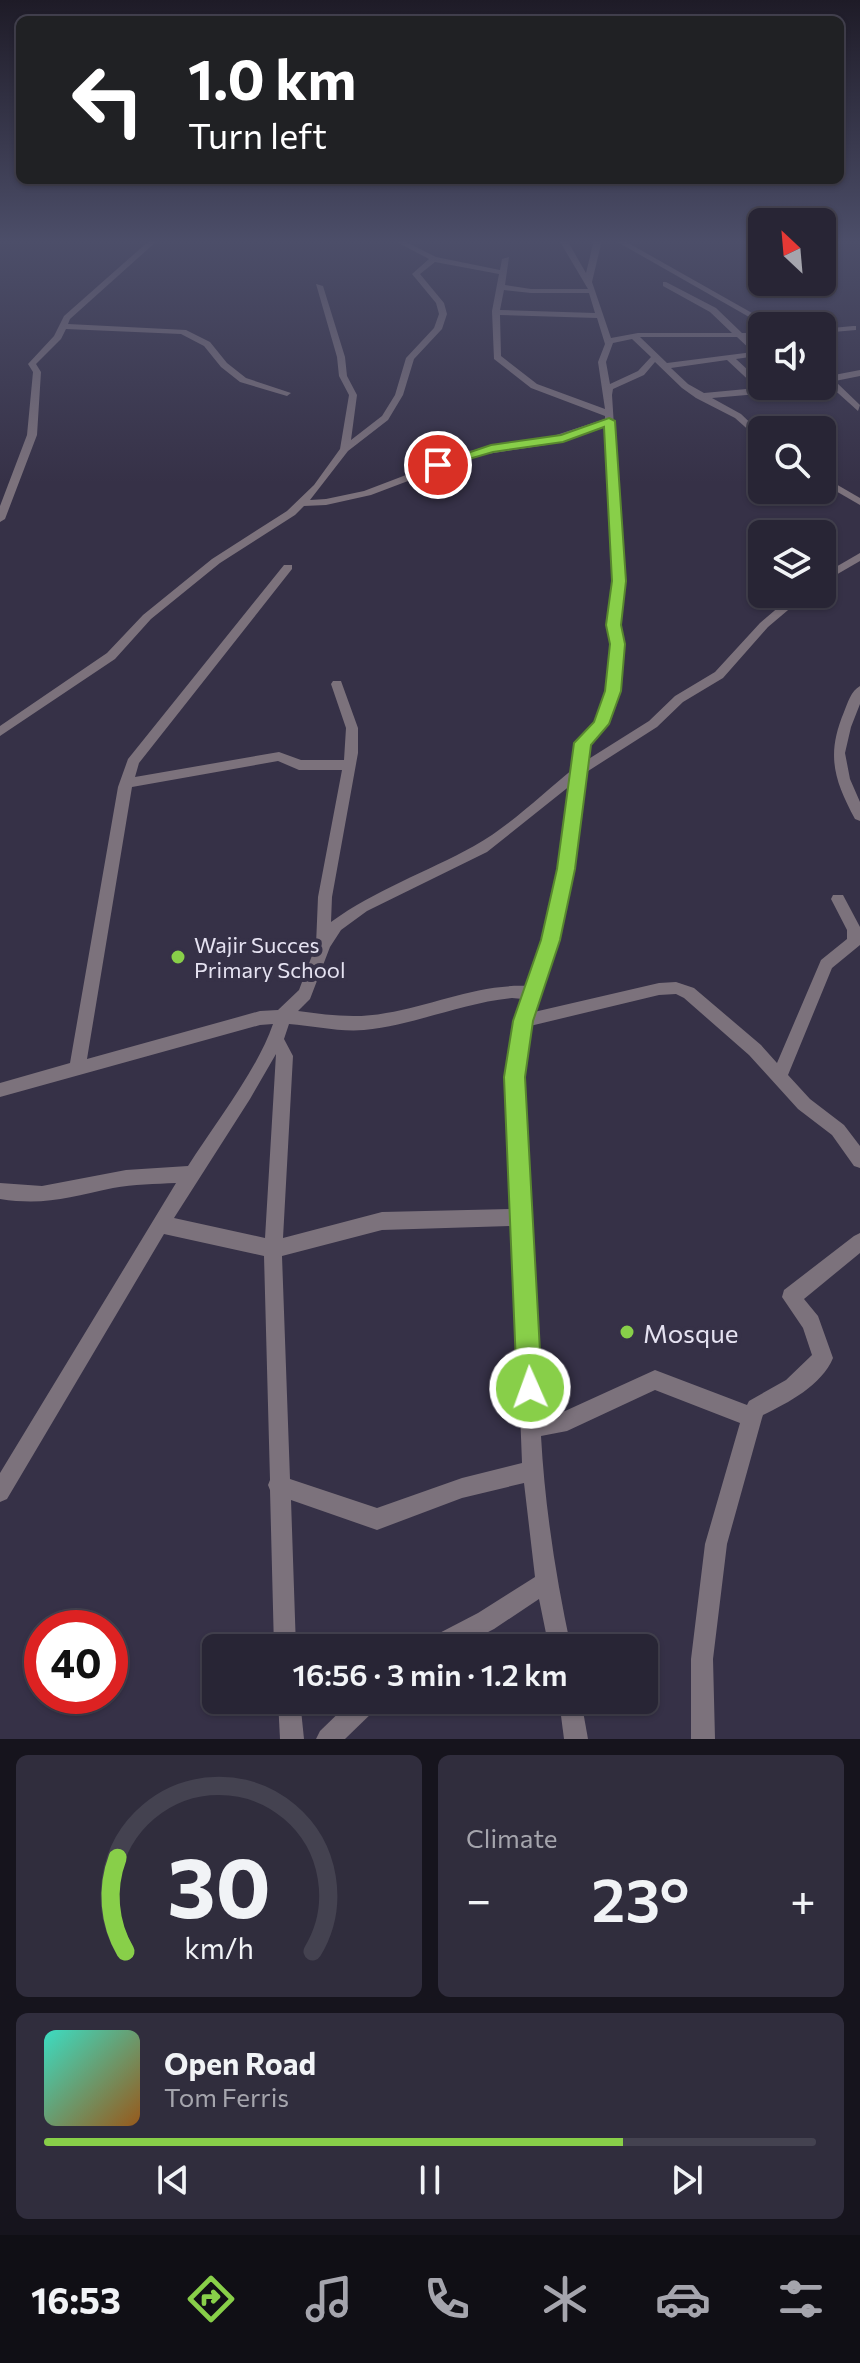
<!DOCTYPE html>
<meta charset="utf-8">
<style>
body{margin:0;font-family:Commissioner,sans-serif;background:#302d3d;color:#f1f3f6;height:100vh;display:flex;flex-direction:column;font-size:30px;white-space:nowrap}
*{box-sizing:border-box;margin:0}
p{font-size:26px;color:#a5a5ad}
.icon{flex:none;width:44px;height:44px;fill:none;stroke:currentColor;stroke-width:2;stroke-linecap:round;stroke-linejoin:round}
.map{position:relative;height:1739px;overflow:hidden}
.details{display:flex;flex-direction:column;gap:16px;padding:16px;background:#16141d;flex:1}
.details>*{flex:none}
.banner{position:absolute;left:16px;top:16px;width:828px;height:168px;border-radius:12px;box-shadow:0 2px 6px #0004,0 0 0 2px #444250;background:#202124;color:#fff;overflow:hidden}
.needle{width:52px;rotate:334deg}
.fabs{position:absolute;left:748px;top:208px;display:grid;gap:16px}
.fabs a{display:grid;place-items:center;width:88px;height:88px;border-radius:12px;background:#282535;box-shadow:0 2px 6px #0004,0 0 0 2px #444250;font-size:40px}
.speed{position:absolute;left:24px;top:1610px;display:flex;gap:16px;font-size:40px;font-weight:700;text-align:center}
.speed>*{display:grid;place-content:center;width:104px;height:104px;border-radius:50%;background:#282535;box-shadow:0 2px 6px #0004,0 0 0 2px #444250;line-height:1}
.speed .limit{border:12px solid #d22;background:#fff;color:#111}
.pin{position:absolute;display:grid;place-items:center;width:68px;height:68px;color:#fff;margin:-34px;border:4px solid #fff;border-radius:50%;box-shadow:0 2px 8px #0007}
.me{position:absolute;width:88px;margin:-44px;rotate:358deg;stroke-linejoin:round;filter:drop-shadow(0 0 6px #0008)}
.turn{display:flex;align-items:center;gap:28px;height:168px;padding:0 40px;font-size:36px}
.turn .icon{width:104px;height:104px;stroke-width:2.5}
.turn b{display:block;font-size:56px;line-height:68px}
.big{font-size:60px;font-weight:600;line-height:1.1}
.details .tile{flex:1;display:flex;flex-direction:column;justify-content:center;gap:12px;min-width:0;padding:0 28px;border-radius:12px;background:#302d3d}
.details .dial{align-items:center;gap:0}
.dial svg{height:208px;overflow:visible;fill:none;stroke:#444250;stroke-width:7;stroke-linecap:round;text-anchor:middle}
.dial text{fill:#f1f3f6;stroke:none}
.song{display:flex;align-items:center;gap:24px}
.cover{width:96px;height:96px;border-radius:12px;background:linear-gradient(135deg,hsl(170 70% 55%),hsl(30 70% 35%))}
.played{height:8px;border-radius:4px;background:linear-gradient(90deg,#88cf49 75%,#444250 75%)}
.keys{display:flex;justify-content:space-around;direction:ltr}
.heat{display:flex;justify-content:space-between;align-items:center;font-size:44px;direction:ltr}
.details .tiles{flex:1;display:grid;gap:16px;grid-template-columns:1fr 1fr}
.tile:last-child{grid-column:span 2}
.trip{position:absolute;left:202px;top:1634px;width:456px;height:80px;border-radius:12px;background:#282535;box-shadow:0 2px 6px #0004,0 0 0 2px #444250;font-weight:600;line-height:80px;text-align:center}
.tab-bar{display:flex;height:128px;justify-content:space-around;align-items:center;background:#100f15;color:#a5a5ad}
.tab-bar .icon{width:56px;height:56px}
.tab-bar .active{color:#88cf49}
.tab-bar b{font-size:36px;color:#f1f3f6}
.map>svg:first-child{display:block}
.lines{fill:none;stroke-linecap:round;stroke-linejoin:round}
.minor{fill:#7c727c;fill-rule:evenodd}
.route{fill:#88cf49;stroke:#58872f;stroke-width:2}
.poi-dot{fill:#88cf49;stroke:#363147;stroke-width:3}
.labels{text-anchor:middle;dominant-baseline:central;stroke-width:8;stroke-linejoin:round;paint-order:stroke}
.poi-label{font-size:22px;fill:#e5e2f1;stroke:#363147;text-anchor:start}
.near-poi-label{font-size:26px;fill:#e5e2f1;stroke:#363147;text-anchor:start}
</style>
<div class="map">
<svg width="860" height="1739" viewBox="0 0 860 1739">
<rect width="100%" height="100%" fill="#363147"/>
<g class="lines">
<g class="minor">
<polygon points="150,240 158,240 70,319 68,324 186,330 210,342 227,363 246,378 291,393 287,396 240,382 221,367 204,346 181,334 66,329 61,339 36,364 41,372 37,435 5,519 0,522 0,506 27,435 33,372 28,364 54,336 64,316"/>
<path d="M393,240H402L436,257L500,270L502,259L509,257L505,285L531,289H588L559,240H567L586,273L594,240H602L592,282L611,338L638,333H732L710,312L663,286V282H666L716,308L742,333H762V337H747L762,350V359L757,356L736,359L762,383V386H822V382L834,375L860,370V376L835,381L860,405L858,411L829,385L816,389L712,398L741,414L762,434V442L735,418L696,398L682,388L655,362L644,375L613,389L612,395L624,581L620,625L623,660L612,716L589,744L587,760L649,721L675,696L715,672L760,623L794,594H807L768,627L723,678L683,702L657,727L585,773L573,869L558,940L534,1012L659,983L676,982L694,988L761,1045L777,1063L821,960L847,939V930L831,899L833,895H843L860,927V945L832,968L788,1075L810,1099L844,1125L860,1146V1168L854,1166L832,1135L798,1109L749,1055L684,998L676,994L659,995L530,1026L523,1077L530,1211L533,1217L531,1222L540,1412L546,1416L565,1411L655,1370L747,1405L749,1401L786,1380L812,1355L803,1328L782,1297L784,1290L854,1236L860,1233V1253L804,1299L818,1316L833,1358C822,1385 788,1403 763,1415L762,1418L727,1544L713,1659L715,1739H691V1659L705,1544L740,1423L655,1390L567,1431L541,1436C545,1508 556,1578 571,1648H549L539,1599L494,1629L457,1648H423L426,1640L478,1613L535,1577L524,1483L462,1498L377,1530L291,1500L296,1648H274L270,1490L268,1485L270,1480L264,1256L164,1234L7,1499L0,1502V1473L176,1183C155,1184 134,1184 113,1188C70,1197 45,1206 0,1199V1183L42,1186L126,1170L188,1166C214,1125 258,1069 273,1024L260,1025L0,1097V1083L70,1063L118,787L128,759L284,565H292V569L139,763L135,777L279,752L301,760H344L346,728L331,684L333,681H341L358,728V753L332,897L331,922C375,890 427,872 474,846C510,826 542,794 573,769L577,743L600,715L611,660L608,625L614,581L606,425L546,445L474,456L371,495L326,505L304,506L295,515L220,563L151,619L115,659L0,736V726L107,653L143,615L212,559L287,511L314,485L340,449L349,395L339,376L337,357L316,284L323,286L345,357L347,376L357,395L351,440L382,416L395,395L406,358L434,328L439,314L436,303L412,274L429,259ZM435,262L499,274L492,311L494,359L531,388L605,416V419L544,439L469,451L364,491L326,499L310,500L348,451L388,420L403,395L414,359L442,329L447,314L444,303L420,274ZM504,290L531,293H589L595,313L500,310ZM500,315L597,318L605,344L598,362L605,409L537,384L501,356ZM640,337H737L753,352L667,363ZM632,339L651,357L638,371L610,384L606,362L613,343ZM727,360L757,388L704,393L688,384L671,368ZM278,761L299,770H342L318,897L316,945L299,990L278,1010L260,1011L87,1059L132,787ZM571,785C561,856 551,918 527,986C478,984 434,1005 386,1013C356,1019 327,1015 298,1011L310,999L330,947L341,930L367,911L487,852ZM512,998L523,999C499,1066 509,1139 512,1209L382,1212L283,1238L293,1056L284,1039L289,1024C314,1026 339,1032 364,1030C415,1025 461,1003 512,998ZM276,1054L265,1238L174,1218L250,1099ZM513,1226L522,1463L462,1478L377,1508L290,1479L282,1256L382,1230Z"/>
<polygon points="614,240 623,240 775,326 765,326"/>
<polygon points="853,326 856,326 856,330 822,333 822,329"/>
<polygon points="822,476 860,498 860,505 822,483"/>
<polygon points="860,553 860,561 822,583 822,575"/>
<path d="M860,686V704L851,727L845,753L850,779L860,802V821L855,819C834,780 826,755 844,712C848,702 851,691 860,686Z"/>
<polygon points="278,1700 300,1700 304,1739 280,1739"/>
<polygon points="352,1700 380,1700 377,1708 345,1739 316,1739 320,1731"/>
<polygon points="559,1700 581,1700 588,1739 564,1739"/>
</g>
</g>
<linearGradient id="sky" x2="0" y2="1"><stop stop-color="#1e1b27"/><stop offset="0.5" stop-color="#4c4e69"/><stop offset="1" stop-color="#4c4e69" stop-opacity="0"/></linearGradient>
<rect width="860" height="483" fill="url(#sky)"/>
<polygon class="route" points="609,418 615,421 626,581 621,625 625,644 621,691 609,724 591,745 575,869 560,940 533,1021 525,1077 542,1388 539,1397 530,1401 521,1397 517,1388 504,1077 513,1021 541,940 557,869 574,743 594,722 605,691 610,644 606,625 612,581 604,427 563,442 493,452 438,468 432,465 491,445 561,435"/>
<g class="poi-dot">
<circle cx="178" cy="957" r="8"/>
<circle cx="627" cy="1332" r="8"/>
</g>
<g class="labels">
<g class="poi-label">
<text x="194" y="944">Wajir Succes<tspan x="194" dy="25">Primary School</tspan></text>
</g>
<g class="near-poi-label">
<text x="643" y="1332">Mosque</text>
</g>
</g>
</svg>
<div class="fabs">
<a><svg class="needle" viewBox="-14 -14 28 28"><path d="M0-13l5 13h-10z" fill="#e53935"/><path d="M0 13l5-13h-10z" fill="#a5a5ad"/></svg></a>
<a><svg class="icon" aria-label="sound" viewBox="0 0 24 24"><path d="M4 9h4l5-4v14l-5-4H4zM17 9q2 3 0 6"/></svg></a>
<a><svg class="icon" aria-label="search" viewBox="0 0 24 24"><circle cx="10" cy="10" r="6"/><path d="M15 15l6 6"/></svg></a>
<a><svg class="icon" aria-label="layers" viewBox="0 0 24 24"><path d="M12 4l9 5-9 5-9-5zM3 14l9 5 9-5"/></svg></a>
</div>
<div class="speed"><div class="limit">40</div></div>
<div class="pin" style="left:438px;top:465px;background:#d93025"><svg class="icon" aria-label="arrive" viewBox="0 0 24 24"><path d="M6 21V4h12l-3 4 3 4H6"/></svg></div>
<svg class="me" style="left:530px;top:1388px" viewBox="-20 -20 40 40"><circle r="17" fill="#88cf49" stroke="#fff" stroke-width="3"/><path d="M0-11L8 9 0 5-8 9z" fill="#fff"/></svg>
<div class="trip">16:56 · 3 min · 1.2 km</div>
<div class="banner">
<div class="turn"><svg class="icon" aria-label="left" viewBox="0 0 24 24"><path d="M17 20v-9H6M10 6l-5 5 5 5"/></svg><div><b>1.0 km</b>Turn left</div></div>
</div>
</div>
<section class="details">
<div class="tiles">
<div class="tile dial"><svg viewBox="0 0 100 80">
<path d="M14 69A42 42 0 1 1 86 69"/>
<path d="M14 69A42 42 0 0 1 11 33" stroke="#88cf49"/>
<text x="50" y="56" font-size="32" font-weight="700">30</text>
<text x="50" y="72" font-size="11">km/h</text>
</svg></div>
<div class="tile"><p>Climate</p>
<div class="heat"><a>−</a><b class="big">23°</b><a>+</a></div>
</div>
<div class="tile">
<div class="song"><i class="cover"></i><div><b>Open Road</b><p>Tom Ferris</p></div></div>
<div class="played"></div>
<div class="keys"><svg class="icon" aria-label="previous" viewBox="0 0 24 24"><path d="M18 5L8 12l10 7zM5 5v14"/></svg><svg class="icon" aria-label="pause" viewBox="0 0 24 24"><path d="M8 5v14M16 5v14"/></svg><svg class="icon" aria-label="next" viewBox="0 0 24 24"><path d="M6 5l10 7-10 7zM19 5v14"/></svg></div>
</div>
</div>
</section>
<nav class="tab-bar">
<b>16:53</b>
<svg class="icon active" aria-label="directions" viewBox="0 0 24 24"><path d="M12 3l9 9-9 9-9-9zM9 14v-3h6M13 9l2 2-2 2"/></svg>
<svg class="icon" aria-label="music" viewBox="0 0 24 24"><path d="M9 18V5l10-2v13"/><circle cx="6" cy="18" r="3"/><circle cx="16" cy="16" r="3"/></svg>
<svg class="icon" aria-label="phone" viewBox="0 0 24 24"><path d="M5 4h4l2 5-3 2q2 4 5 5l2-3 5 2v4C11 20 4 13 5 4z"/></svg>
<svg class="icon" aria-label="climate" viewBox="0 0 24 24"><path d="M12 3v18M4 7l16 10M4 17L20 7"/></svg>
<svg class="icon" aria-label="car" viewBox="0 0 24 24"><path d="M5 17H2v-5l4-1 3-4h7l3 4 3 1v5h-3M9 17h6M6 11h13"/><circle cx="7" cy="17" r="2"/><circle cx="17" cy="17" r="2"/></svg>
<svg class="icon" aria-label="filters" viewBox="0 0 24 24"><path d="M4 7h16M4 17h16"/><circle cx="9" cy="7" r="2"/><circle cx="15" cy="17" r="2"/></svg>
</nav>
